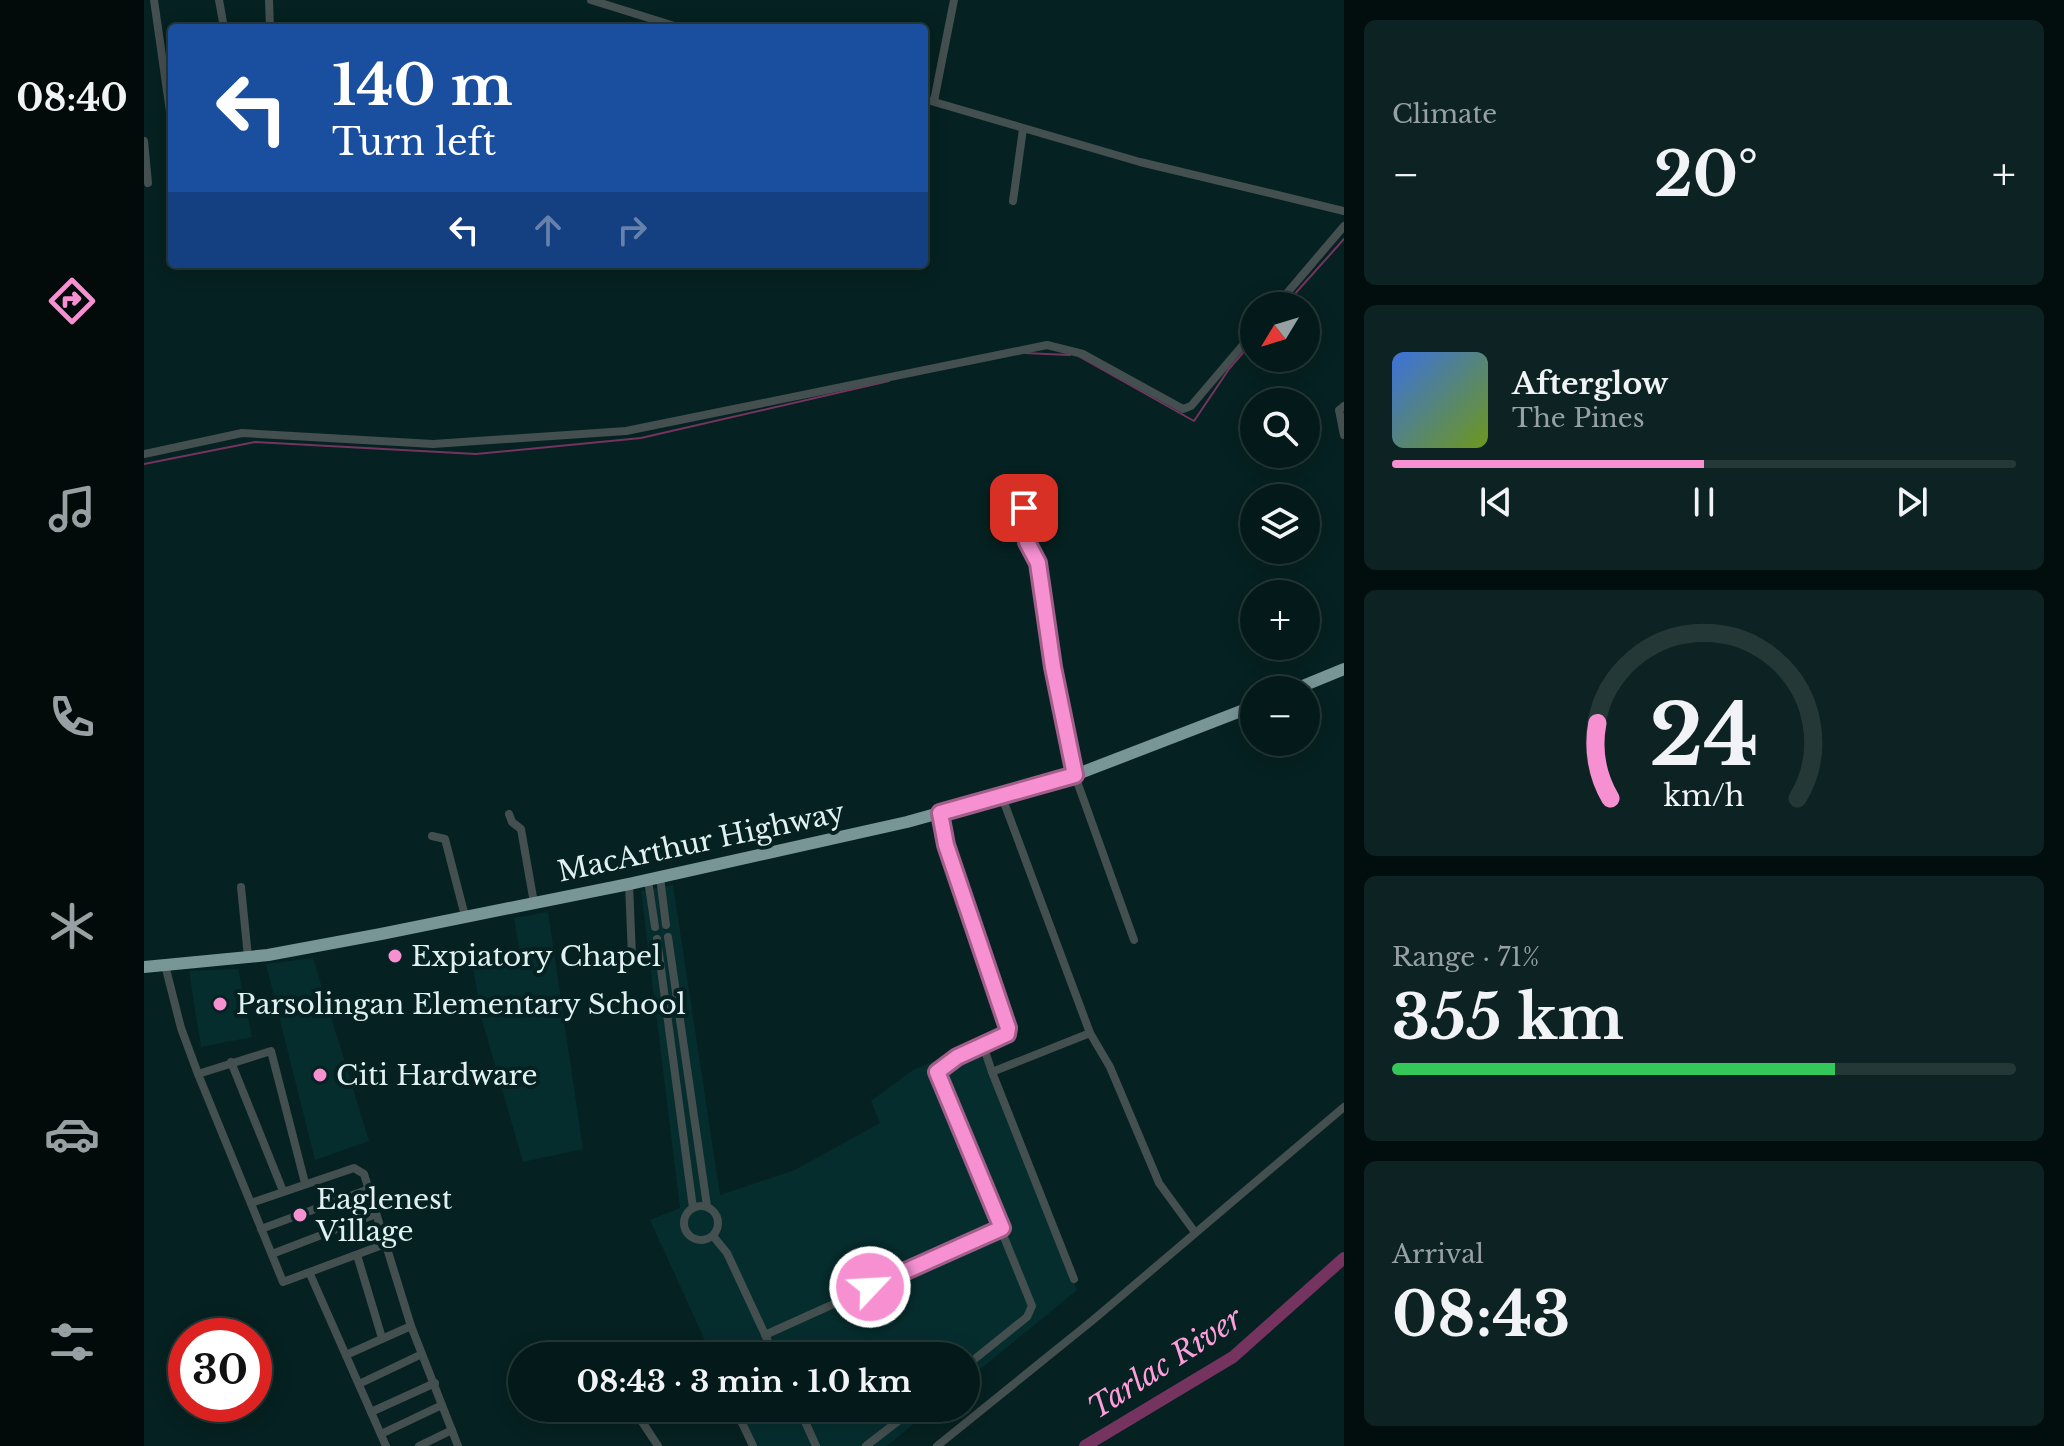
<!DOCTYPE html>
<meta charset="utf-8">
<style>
body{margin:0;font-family:"Libre Baskerville",serif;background:#0d2222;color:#f1f3f6;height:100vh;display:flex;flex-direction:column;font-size:30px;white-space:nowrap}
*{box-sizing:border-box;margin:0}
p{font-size:26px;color:#97a0a2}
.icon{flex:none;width:44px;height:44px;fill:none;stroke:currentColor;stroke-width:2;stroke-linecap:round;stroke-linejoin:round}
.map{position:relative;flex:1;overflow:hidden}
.panel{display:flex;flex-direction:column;gap:20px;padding:20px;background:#020e0e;width:720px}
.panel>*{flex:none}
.guide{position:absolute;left:24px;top:24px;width:760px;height:244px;border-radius:8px;box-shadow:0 4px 20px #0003,0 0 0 2px #253838;background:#1a4fa0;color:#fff;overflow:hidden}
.needle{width:52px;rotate:232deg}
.fabs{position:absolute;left:1096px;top:292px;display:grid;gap:16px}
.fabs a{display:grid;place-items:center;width:80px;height:80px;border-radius:50%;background:#041919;box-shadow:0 4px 20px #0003,0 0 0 2px #253838;font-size:40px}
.speed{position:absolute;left:24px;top:1318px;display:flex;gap:16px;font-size:40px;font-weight:700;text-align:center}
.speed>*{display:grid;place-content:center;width:104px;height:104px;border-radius:50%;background:#041919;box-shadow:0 4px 20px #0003,0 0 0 2px #253838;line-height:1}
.speed .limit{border:12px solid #d22;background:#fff;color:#111}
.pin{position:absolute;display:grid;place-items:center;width:68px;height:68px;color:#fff;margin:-34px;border-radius:16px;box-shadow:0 4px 12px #0006}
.me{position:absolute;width:88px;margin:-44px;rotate:65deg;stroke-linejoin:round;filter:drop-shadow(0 0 6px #0008)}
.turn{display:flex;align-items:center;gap:28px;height:168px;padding:0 32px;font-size:36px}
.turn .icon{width:104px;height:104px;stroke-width:2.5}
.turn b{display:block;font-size:56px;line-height:68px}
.lanes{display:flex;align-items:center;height:76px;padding:0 32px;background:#0003;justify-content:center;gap:40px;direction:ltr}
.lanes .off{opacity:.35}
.big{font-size:60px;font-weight:700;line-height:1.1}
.panel .card{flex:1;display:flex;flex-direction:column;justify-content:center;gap:12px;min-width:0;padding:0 28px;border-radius:12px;background:#0d2222}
.panel .dial{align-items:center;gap:0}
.dial svg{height:208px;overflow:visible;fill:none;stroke:#253838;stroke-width:7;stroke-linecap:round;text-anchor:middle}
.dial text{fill:#f1f3f6;stroke:none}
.song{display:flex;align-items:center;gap:24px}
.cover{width:96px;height:96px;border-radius:12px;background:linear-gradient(135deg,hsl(220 70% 55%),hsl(80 70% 35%))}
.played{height:8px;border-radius:4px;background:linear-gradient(90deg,#f690d1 50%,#253838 50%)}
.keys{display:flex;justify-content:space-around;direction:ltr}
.heat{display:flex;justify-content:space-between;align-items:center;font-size:44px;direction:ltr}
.charge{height:12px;border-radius:6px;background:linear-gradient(90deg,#34c759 71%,#253838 0)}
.trip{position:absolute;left:364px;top:1342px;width:472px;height:80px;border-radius:40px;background:#041919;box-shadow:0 4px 20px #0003,0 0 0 2px #253838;font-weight:700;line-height:80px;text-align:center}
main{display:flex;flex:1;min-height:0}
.tab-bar{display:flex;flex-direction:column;width:144px;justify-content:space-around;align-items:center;background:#020a0a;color:#97a0a2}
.tab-bar .icon{width:56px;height:56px}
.tab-bar .current{color:#f690d1}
.tab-bar b{font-size:36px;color:#f1f3f6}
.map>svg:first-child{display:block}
.built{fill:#062d2e}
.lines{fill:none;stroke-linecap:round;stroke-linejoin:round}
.stream{stroke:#75335f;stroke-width:2}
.river{stroke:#75335f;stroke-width:12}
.minor{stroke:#444f4f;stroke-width:8}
.highway{stroke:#799696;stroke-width:12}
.route-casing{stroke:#a05e88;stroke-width:20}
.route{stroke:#f690d1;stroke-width:14}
.poi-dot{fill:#f690d1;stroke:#062121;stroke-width:3}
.labels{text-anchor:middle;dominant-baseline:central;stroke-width:8;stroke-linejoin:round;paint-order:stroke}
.street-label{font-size:28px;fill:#e1f0f0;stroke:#062121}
.poi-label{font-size:28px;fill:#e1f0f0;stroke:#062121;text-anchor:start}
.water-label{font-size:30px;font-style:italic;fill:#ff9cda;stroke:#062121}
</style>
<main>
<nav class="tab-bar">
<b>08:40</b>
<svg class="icon current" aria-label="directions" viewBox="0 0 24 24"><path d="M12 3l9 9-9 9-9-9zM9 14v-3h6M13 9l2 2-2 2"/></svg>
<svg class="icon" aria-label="music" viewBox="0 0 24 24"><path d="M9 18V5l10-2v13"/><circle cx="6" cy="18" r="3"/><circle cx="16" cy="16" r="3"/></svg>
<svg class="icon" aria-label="phone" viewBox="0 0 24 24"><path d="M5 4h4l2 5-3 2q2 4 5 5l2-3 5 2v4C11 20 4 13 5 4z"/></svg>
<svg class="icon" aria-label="climate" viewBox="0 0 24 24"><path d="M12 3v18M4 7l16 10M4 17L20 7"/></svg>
<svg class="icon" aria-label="car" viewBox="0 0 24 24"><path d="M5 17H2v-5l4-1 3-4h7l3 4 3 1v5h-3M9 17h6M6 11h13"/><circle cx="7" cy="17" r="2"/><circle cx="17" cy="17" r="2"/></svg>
<svg class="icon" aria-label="filters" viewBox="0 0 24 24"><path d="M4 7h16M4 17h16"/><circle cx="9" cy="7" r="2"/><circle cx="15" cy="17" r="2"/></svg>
</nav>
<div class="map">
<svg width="1200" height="1446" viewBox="0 0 1200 1446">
<rect width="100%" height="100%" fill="#062121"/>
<g class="built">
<polygon points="529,885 576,1195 651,1170 736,1123 727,1101 769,1070 833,1043 933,1290 822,1381 822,1356 568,1356 506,1220 536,1208 497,891"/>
<polygon points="404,912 439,1149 379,1162 338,1020 327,957 375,948 370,918"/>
<polygon points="169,958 225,1141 171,1160 122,964"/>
<polygon points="94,969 108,1037 57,1047 45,971"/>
<polygon points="592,1408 789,1408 743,1446 609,1446"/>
</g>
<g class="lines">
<g class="stream">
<polyline points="1140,306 1200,239"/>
<polyline points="880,353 926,355"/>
<polyline points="936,357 1050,421 1085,369 1110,340"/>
<polyline points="0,464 111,442 332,454 497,438 745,381"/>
</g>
<polyline class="river" points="941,1446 1089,1357 1200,1258"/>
<g class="minor">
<polyline points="10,0 28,126"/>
<polyline points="75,0 80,28"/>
<polyline points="125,0 126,28"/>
<polyline points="447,0 537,28"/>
<polyline points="780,99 996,162 1200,211"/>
<polyline points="790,101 810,0"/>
<polyline points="0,141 4,183"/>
<polyline points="869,201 879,129"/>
<polyline points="1132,306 1200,226"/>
<polyline points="1200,406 1195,410 1200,435"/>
<polyline points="0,454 98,433 289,444 482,431 903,345 939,354 1039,409 1047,406 1110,332"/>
<polyline points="880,508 883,542 894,563 925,759 990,940"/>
<polyline points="858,797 946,1033 966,1067 1015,1183 1050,1231"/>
<polyline points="796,813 802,845 864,1028 863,1034 840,1048 848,1072"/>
<polyline points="365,814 368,822 377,829 390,903"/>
<polyline points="288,836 301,839 321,916"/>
<polyline points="516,877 522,925"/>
<polyline points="504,880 511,927"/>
<polyline points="485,884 488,956"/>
<polyline points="97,887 104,957"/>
<polyline points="524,937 563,1206"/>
<polyline points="513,939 549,1208"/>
<polyline points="21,965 37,1028 54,1074 139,1282 241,1244"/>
<polyline points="87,1062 139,1191"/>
<polyline points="54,1074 127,1051 161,1183"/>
<polyline points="107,1203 210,1168 220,1174 267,1326 314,1446"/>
<circle cx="557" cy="1223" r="17"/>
<polyline points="117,1229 225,1189"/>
<polyline points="569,1236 583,1253 631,1356"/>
<polyline points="128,1254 232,1214"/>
<polyline points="213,1255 238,1338"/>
<polyline points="166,1274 242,1446"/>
<polyline points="930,1279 848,1072 946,1033"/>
<polyline points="621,1335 858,1228"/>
<polyline points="202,1355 267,1326"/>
<polyline points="553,1356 561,1352 566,1356"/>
<polyline points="822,1366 883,1317 888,1306 793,1072 813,1057 840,1048"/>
<polyline points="215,1384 278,1354"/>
<polyline points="489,1408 514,1446"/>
<polyline points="591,1408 609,1446"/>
<polyline points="655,1408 672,1446"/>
<polyline points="227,1412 291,1383"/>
<polyline points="237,1434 298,1405"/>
<polyline points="275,1446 308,1430"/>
<polyline points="722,1446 771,1408"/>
<polyline points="793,1446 949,1320 1200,1107"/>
</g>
<g class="highway">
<polyline points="1149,690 1200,669"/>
<polyline points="0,967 124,955 237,934 485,884 763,822 931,775 1110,706"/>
</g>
</g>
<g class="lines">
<defs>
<polyline id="route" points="726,1287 858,1228 793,1072 813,1057 863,1034 864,1028 802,845 796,813 931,775 909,667 894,563 883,542 880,508"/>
</defs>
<use href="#route" class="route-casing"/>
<use href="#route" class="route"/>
</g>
<g class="poi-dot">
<circle cx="251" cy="956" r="8"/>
<circle cx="76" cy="1004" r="8"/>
<circle cx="176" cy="1075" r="8"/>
<circle cx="156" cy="1215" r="8"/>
</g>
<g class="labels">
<g class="street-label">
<text transform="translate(557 842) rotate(-12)">MacArthur Highway</text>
</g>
<g class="poi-label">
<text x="267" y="956">Expiatory Chapel</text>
<text x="92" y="1004">Parsolingan Elementary School</text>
<text x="192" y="1075">Citi Hardware</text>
<text x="172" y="1199">Eaglenest<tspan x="172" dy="32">Village</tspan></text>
</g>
<g class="water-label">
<text transform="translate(1021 1363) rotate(-33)">Tarlac River</text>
</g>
</g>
</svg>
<div class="fabs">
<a><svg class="needle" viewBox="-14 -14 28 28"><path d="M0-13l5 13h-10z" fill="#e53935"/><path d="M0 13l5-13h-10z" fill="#97a0a2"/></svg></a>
<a><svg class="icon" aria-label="search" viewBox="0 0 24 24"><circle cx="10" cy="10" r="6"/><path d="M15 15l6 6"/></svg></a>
<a><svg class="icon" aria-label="layers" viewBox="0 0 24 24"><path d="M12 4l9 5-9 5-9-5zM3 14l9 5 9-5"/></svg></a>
<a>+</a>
<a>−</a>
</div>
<div class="speed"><div class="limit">30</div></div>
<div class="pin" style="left:880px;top:508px;background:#d93025"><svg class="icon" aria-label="arrive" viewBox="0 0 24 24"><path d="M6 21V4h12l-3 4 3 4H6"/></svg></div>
<svg class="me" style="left:726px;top:1287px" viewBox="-20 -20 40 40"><circle r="17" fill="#f690d1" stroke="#fff" stroke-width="3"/><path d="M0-11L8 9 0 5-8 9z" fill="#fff"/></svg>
<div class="trip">08:43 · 3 min · 1.0 km</div>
<div class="guide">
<div class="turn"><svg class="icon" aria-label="left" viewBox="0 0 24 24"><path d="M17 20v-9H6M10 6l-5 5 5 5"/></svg><div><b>140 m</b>Turn left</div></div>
<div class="lanes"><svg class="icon" aria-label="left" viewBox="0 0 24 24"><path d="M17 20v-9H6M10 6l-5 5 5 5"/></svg><svg class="icon off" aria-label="ahead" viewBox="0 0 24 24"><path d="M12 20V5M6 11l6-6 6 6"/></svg><svg class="icon off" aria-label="right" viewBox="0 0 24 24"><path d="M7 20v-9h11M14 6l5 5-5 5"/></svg></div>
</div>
</div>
<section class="panel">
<div class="card"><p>Climate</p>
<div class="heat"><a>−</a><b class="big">20°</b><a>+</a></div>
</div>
<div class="card">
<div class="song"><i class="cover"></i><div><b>Afterglow</b><p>The Pines</p></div></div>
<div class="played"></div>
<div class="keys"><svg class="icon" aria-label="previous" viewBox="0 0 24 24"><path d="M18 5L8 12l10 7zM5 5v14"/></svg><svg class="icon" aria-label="pause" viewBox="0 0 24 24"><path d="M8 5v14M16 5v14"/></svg><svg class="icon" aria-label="next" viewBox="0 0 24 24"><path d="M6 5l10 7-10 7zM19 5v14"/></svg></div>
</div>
<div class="card dial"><svg viewBox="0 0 100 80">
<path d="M14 69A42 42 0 1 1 86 69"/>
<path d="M14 69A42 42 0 0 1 9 40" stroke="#f690d1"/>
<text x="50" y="56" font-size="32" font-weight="700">24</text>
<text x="50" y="72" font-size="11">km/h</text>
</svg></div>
<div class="card"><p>Range · 71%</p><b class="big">355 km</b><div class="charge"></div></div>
<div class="card"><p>Arrival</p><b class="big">08:43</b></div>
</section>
</main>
